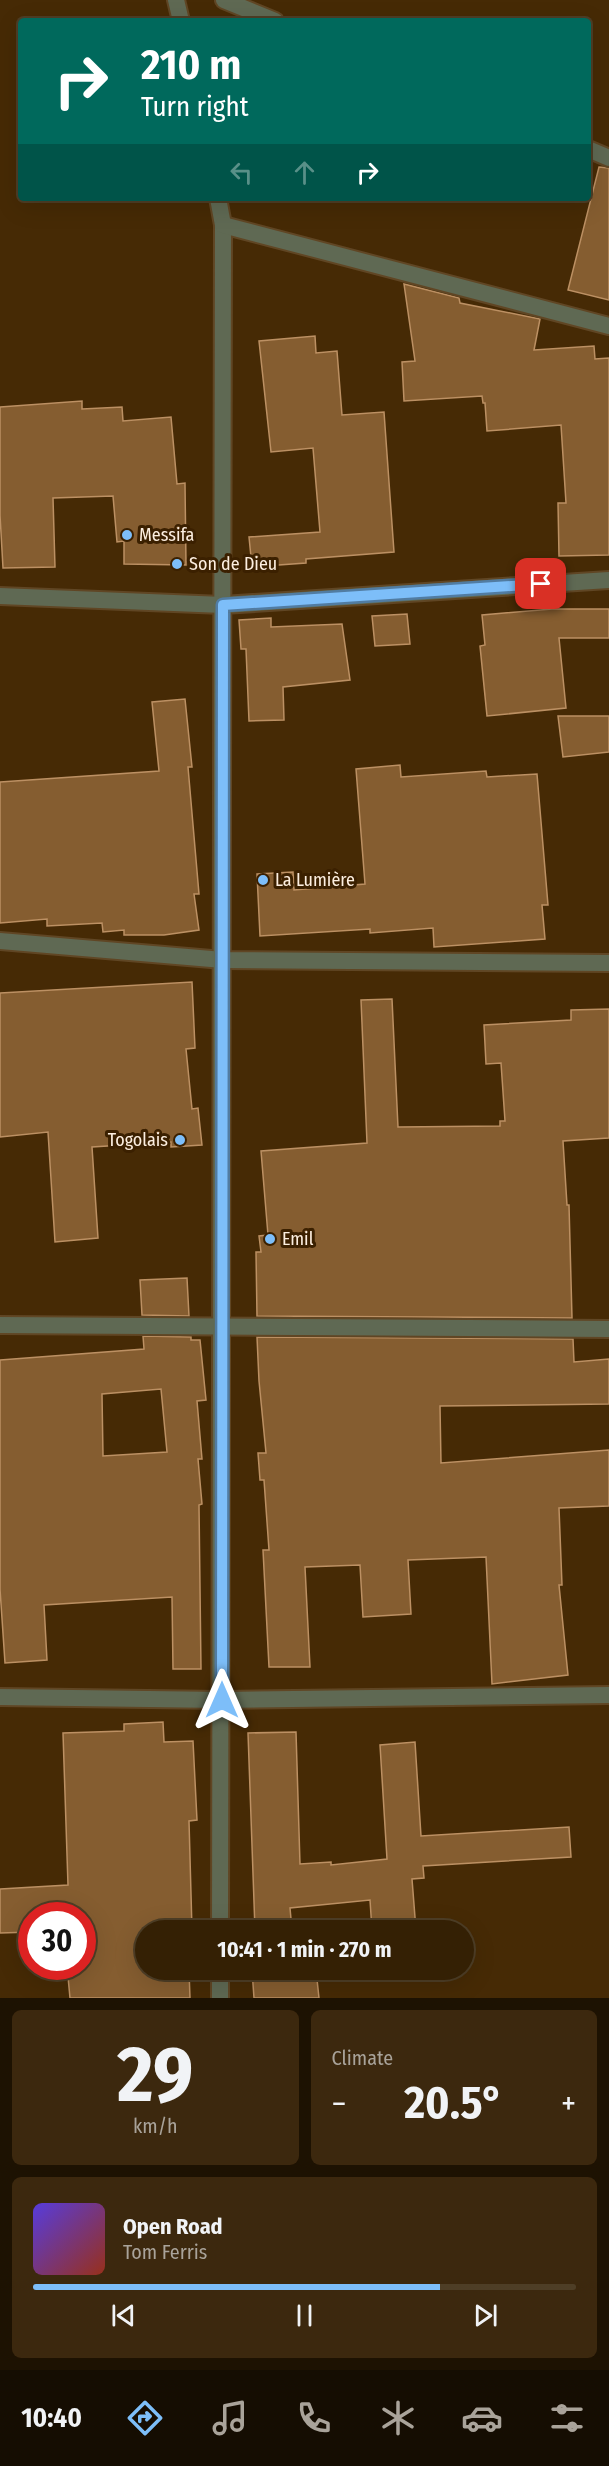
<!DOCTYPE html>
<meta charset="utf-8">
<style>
body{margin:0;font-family:"Fira Sans Condensed",sans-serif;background:#3c280e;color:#f1f3f6;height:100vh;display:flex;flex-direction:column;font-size:22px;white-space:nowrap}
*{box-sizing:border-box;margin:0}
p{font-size:20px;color:#a9a39a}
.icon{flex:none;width:33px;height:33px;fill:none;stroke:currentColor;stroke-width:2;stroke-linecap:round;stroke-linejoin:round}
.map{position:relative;height:1998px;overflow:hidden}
.side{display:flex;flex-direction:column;gap:12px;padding:12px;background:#1d1202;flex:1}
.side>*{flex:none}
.banner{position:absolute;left:18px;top:18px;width:573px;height:183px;border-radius:6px;box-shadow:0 6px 24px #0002,0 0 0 2px #4e3e26;background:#00695c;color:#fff;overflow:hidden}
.speed{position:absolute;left:18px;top:1902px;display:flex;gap:12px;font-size:30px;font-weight:700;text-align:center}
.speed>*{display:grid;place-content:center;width:78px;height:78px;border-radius:50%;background:#342004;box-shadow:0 6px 24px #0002,0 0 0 2px #4e3e26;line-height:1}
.speed .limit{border:9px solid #d22;background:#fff;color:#111}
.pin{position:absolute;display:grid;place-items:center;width:51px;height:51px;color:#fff;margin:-26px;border-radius:12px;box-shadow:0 3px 9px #0006}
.me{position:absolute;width:66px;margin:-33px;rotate:0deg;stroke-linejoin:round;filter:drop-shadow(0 0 4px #0008)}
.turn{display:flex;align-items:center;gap:21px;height:126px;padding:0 24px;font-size:27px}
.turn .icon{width:78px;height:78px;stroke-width:2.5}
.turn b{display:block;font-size:42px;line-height:51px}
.lanes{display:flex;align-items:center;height:57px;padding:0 24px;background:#0003;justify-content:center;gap:30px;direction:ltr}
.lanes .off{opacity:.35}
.big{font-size:45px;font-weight:700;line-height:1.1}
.side .card{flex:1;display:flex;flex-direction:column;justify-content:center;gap:9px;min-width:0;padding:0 21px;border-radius:9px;background:#3c280e}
.side .dial{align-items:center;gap:0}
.dial b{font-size:78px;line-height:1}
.song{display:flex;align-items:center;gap:18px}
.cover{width:72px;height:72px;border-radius:9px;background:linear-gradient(135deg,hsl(250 70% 55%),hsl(10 70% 35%))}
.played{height:6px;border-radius:3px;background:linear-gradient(90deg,#7dbef9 75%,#4e3e26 75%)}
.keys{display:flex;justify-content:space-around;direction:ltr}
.heat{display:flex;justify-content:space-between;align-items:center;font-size:33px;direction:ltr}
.side .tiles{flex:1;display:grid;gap:12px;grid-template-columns:1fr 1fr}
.card:last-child{grid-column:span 2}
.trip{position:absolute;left:135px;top:1920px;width:339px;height:60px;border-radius:30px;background:#342004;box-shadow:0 6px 24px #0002,0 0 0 2px #4e3e26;font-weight:700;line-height:60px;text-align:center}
.tab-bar{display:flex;height:96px;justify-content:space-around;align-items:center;background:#150d02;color:#a9a39a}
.tab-bar .icon{width:42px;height:42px}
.tab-bar .selected{color:#7dbef9}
.tab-bar b{font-size:27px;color:#f1f3f6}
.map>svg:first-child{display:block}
.building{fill:#855d30;stroke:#bc9063;stroke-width:1.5;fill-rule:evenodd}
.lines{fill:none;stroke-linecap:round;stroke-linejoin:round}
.minor-casing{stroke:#604624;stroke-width:20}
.minor{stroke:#5f6953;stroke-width:16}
.route-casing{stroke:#517ca2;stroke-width:15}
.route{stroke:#7dbef9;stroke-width:10}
.poi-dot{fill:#7dbef9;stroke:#3b2000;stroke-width:2}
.labels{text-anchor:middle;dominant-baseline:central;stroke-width:6;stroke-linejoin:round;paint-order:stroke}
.poi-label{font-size:18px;fill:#fdefe0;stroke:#3b2000;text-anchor:start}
</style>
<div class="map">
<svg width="609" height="1998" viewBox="0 0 609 1998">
<rect width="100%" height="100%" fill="#462a05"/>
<g class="building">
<polygon points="599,167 609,168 609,300 568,290"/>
<polygon points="404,284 459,298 460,303 540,319 534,350 594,346 595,359 609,358 609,555 559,556 558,503 566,503 561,425 487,431 485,403 483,403 482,396 404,401 402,362 415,361"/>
<polygon points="315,336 316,353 337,351 342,415 384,412 394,552 306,559 306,563 252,567 249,537 320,532 313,448 271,452 259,341"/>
<polygon points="82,401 82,409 122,407 123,421 171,417 177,484 185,483 186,565 124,564 124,541 117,542 113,496 53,498 55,567 3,568 0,515 0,407"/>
<polygon points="552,609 609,609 609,638 559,638 566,708 487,716 480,646 485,645 482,615"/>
<polygon points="407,614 410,644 375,646 372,616"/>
<polygon points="271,618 271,627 342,624 350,680 283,687 284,720 249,721 246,649 241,649 239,620"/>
<polygon points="185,699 192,767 188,767 199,894 194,894 199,930 164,935 124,935 124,930 103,932 102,923 47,926 47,919 0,923 0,782 159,771 152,702"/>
<polygon points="558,716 609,716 609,752 563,757"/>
<polygon points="400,765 401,777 486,771 487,777 537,774 548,905 542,905 545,939 434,947 433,928 370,933 370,929 260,936 257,874 293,872 294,890 365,884 356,769"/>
<polygon points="192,982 195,1048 186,1049 192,1109 198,1108 202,1145 171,1147 171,1142 92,1147 98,1238 55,1242 48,1132 0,1137 0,993"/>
<polygon points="392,999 398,1127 500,1126 500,1121 505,1121 501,1063 486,1064 484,1025 571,1020 571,1010 609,1009 609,1138 563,1141 567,1205 569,1205 572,1318 257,1316 256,1252 261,1252 259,1236 268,1235 261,1151 367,1143 361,1000"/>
<polygon points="187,1278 189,1316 142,1315 140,1280"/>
<path d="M143,1336L191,1337V1340H200L206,1400L197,1401L202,1459H198L202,1504L199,1505L201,1669H173L172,1597L44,1605L47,1660L5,1663L0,1589V1360L144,1349ZM161,1389L167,1452L103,1456L102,1394Z"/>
<polygon points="257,1337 573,1339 574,1362 609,1359 609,1404 440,1406 441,1463 609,1450 609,1506 559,1508 562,1585 559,1585 568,1675 492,1684 486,1557 408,1560 411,1614 363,1617 360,1565 305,1567 310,1667 269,1667 263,1550 269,1550 264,1480 260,1480 258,1453 266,1453 259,1381"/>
<polygon points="163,1722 164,1742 193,1741 197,1820 189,1821 192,1930 146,1930 146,1970 189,1970 190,1998 70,1998 67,1966 82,1966 82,1916 32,1916 32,1932 0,1933 0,1889 68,1885 63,1733 124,1731 124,1724"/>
<polygon points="296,1732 300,1864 331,1862 331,1865 387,1859 380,1745 415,1742 421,1836 569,1827 571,1857 423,1866 424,1878 412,1879 416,1930 372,1930 370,1900 290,1908 292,1930 255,1930 248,1733"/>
<polygon points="252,1970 316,1970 319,1998 254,1998"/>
</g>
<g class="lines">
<defs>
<g id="minor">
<polyline points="176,0 181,21"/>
<polyline points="224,0 275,21"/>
<polyline points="588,149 609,158"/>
<polyline points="218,198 223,225 220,1930"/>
<polyline points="223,225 609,326"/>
<polyline points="0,596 223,605 609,580"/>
<polyline points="0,941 223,960 609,963"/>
<polyline points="0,1325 609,1329"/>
<polyline points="0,1697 222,1700 609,1695"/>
<polyline points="220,1998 220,1970"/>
</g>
</defs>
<use href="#minor" class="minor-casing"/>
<use href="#minor" class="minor"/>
</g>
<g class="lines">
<defs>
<polyline id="route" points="222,1700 223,605 541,584"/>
</defs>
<use href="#route" class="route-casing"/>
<use href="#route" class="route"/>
</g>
<g class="poi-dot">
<circle cx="127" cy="535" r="6"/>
<circle cx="177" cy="564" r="6"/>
<circle cx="263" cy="880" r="6"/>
<circle cx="180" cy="1140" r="6"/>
<circle cx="270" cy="1239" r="6"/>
</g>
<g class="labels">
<g class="poi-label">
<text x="139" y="535">Messifa</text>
<text x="189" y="564">Son de Dieu</text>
<text x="275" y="880">La Lumière</text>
<text x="168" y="1140" text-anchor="end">Togolais</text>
<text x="282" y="1239">Emil</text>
</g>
</g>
</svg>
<div class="speed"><div class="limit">30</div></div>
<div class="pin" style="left:541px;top:584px;background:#d93025"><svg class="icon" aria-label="arrive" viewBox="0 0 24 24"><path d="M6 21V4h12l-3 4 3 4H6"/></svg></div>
<svg class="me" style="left:222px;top:1700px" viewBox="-20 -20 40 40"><path d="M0-17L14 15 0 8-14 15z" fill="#7dbef9" stroke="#fff" stroke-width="4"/></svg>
<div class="trip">10:41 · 1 min · 270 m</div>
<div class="banner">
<div class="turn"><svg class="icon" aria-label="right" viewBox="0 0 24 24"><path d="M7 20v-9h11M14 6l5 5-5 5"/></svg><div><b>210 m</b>Turn right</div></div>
<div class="lanes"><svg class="icon off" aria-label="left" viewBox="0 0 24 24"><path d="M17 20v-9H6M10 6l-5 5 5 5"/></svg><svg class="icon off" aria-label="ahead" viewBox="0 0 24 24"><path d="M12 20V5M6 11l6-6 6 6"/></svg><svg class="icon" aria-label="right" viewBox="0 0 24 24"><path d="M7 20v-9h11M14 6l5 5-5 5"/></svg></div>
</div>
</div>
<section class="side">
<div class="tiles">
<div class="card dial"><b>29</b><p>km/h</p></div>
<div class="card"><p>Climate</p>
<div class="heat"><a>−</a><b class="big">20.5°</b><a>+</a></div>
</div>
<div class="card">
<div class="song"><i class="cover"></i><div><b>Open Road</b><p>Tom Ferris</p></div></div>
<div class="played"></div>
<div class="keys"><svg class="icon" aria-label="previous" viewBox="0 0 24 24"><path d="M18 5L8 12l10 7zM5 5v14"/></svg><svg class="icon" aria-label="pause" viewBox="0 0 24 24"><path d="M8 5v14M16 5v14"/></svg><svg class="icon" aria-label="next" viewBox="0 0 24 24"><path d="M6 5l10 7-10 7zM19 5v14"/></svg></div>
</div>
</div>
</section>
<nav class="tab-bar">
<b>10:40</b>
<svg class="icon selected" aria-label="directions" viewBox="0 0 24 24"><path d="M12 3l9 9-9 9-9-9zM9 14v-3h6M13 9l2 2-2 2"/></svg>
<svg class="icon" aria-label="music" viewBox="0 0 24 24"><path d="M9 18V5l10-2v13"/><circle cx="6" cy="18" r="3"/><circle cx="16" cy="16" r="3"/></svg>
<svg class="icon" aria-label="phone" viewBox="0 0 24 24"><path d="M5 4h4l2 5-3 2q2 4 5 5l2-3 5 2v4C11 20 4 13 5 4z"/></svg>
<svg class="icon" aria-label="climate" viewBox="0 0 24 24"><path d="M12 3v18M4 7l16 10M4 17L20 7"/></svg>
<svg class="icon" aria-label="car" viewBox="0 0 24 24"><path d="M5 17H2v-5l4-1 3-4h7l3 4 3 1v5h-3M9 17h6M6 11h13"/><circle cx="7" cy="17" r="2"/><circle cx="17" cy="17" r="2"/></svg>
<svg class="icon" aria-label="filters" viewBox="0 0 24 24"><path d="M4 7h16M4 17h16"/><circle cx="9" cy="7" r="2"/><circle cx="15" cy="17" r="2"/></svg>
</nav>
